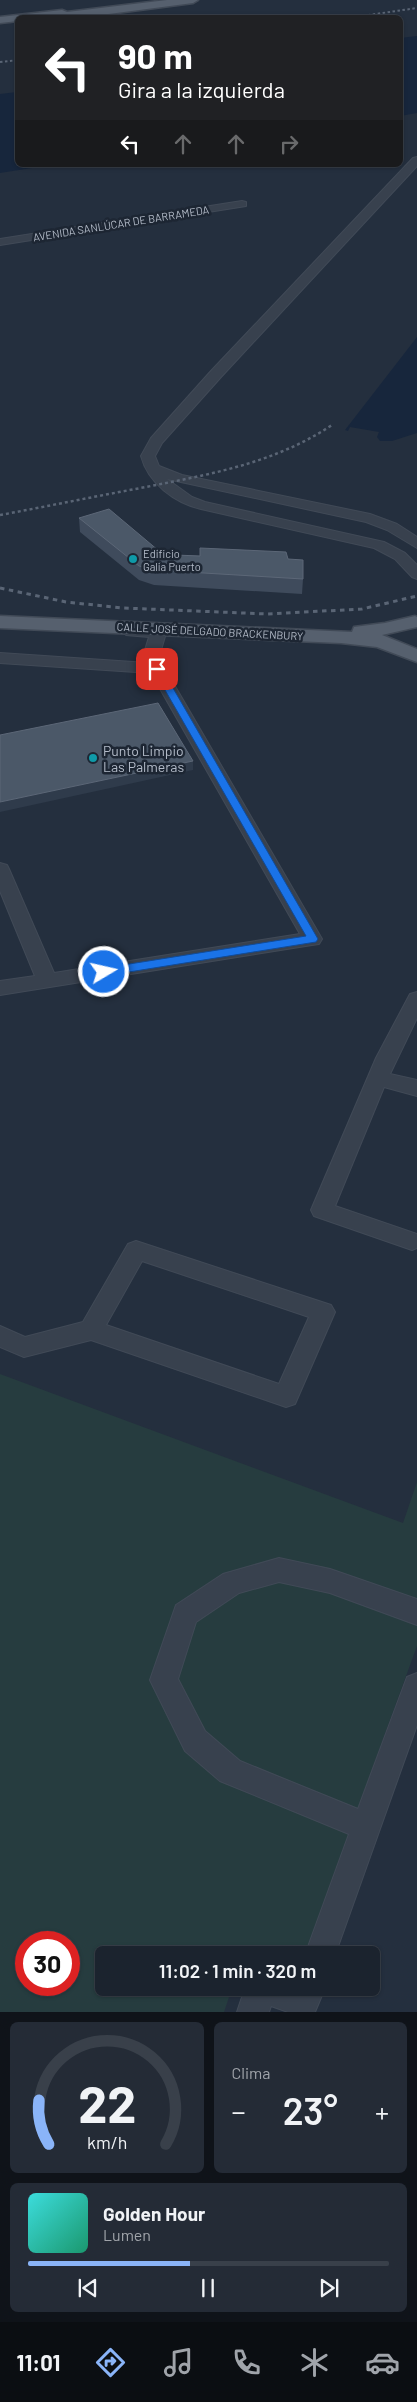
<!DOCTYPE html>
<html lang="es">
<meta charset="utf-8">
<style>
body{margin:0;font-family:Barlow,sans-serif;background:#242b36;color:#f1f3f6;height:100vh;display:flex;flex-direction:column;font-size:19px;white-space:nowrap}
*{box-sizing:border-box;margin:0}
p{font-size:16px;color:#a0a4aa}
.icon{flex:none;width:28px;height:28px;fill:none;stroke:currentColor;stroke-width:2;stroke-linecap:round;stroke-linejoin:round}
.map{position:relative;height:2012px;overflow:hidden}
.panel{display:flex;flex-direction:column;gap:10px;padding:10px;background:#0f1319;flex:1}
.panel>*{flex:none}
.top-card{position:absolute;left:15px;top:15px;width:388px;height:152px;border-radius:8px;box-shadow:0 1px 4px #0004,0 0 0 1px #39404a;background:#202124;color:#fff;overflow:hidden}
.speed{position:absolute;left:15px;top:1931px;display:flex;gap:10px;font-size:25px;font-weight:700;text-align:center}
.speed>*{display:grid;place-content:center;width:65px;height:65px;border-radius:50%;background:#1b232e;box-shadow:0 1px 4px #0004,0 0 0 1px #39404a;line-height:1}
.speed .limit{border:8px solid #d22;background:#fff;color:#111}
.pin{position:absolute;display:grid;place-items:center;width:42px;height:42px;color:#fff;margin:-21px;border-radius:10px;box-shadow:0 2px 8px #0006}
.me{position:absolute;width:55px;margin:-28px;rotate:81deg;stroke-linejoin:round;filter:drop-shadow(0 0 4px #0008)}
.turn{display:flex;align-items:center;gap:18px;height:105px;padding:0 20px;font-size:22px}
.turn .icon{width:65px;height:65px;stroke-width:2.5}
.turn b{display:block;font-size:35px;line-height:42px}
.lanes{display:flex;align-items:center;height:48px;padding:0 20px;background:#0003;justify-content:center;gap:25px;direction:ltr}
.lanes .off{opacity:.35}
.big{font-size:38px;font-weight:600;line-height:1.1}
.panel .tile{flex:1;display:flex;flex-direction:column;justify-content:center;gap:8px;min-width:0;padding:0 18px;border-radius:8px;background:#242b36}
.panel .dial{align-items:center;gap:0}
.dial svg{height:130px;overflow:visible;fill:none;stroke:#39404a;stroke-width:7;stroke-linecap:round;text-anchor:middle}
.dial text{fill:#f1f3f6;stroke:none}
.song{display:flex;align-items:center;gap:15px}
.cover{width:60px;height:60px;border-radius:8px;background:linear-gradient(135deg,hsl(180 70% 55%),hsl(160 70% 35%))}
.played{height:5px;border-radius:2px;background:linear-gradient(90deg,#8ab4f8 45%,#39404a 45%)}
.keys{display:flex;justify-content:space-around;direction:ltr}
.heat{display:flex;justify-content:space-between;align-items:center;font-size:28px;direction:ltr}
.panel .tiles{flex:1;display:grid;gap:10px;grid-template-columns:1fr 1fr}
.tile:last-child{grid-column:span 2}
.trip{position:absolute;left:95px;top:1946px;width:285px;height:50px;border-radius:8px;background:#1b232e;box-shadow:0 1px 4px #0004,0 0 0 1px #39404a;font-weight:600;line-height:50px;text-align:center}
.tab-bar{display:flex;height:80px;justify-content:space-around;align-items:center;background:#0b0e12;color:#a0a4aa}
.tab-bar .icon{width:35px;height:35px}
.tab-bar .on{color:#8ab4f8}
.tab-bar b{font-size:22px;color:#f1f3f6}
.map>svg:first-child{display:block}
.green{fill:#263c3f;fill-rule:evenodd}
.water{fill:#17263c}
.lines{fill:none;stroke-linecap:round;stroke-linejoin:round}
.minor-casing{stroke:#414a57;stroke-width:2}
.major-casing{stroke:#414a57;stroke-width:3}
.minor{fill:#38414e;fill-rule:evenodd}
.major{fill:#56606e;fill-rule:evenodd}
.rail-far2{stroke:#5a6575;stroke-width:2;stroke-dasharray:2.5 2.5;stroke-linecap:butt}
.rail-far1{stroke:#5a6575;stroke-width:2.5;stroke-dasharray:3 3;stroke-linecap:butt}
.rail{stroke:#5a6575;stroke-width:3;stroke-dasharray:4.5 4.5;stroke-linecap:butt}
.wall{fill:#3f4b5c}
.shaded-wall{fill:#2f3b4b}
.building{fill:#4b5868;stroke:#5c6777}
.route{fill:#1a73e8;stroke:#114b97}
.culture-dot{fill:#0f9aa8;stroke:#1d2633;stroke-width:2}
.labels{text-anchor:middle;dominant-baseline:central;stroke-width:5;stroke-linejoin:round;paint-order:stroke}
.far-street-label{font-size:11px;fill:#b4bcc9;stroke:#1d2633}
.far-poi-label{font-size:11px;fill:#b4bcc9;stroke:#1d2633;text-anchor:start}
.poi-label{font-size:14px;fill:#b4bcc9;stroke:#1d2633;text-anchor:start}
</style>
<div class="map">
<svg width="417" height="2012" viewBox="0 0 417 2012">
<rect width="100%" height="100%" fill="#242f3e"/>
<path class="green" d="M0,1374L403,1523L417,1482V1646L308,1945L297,1955H104V1988H232L224,2012H0ZM26,1942H69V1985H26Z"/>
<g class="water">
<polygon points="417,36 417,113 400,116 400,38"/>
<polygon points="17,92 18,165 51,165 0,173 0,94"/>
<polygon points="417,337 417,433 392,441 380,441 377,437 379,432 350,427 348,431 345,430"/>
</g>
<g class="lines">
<defs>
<g id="minor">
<path d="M417,157V166L221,377L162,443L155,456L159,466L182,475L370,514L397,524L417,537V548L387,530L366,522L167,479L192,497L205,502L384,542L405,553L417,565V579L412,577L395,559L374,548L201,509C175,503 148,483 141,456L151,438L211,371L413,158Z"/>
<polygon points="242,201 246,202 246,206 0,245 0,239"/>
<polygon points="132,627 164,630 166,633 161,650 165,669 322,939 319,944 312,945 0,995 0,981 35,976 0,891 0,863 7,865 9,869 54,973 300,934 151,673 0,663 0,653 148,663 145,650 149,637 126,635 124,632 126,629"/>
<polygon points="417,992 417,1018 390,1074 417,1080 417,1096 384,1087 335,1206 417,1234 417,1248 412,1250 314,1216 311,1210 376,1058 410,994"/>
<path d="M136,1241L331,1305L335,1312L295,1404L286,1407L91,1340L24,1357L0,1347V1326L25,1337L83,1322L128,1244ZM142,1261L309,1317L279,1384L106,1325Z"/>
<polygon points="279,1558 330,1569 417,1599 417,1625 330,1593 279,1582 239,1593 196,1622 178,1679 205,1731 240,1761 358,1809 407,1677 417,1673 417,1725 335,1955 305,1955 349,1834 220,1781 185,1751 150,1680 176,1605 223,1574"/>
<polygon points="245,1988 325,1988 315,2012 288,2012 271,2006 269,2012 237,2012"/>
</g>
<g id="major">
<polygon points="167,0 198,0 193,3 78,18 18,18 18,21 0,23 0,17 62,10 67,12"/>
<polygon points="0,616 352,632 354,627 385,623 415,616 417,617 417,627 382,635 417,649 417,662 377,647 341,643 0,628"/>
</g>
</defs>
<use href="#minor" class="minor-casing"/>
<use href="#major" class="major-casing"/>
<use href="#minor" class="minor"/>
<use href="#major" class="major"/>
<g class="rail-far2">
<polyline points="348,18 417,8"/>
<polyline points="0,62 18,60"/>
</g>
<path class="rail-far1" d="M0,515C49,506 97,496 146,487C211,474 275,463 332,425"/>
<polyline class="rail" points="0,588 66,602 123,608 267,614 362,609 417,596"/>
</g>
<polygon class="wall" points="79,518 159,551 175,555 288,559 303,579 302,594 154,585 139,580 80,532"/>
<polygon class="shaded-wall" points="193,761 193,770 0,812 0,802"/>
<g class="building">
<polygon points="109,509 159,551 175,555 200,556 200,548 286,552 288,559 303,560 303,579 154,570 139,566 79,518"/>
<polygon points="158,703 193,761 0,802 0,735"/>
</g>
<polygon class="route" points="154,667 162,669 318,939 316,942 104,976 99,972 104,968 306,936 153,669"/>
<g class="culture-dot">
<circle cx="133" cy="559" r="5"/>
<circle cx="93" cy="758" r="5"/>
</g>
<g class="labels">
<g class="far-street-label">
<text transform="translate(121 223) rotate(-9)">AVENIDA SANLÚCAR DE BARRAMEDA</text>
<text transform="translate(210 631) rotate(3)">CALLE JOSÉ DELGADO BRACKENBURY</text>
</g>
<g class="far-poi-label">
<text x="143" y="553">Edificio<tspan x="143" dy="13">Galia Puerto</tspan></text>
</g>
<g class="poi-label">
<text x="103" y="750">Punto Limpio<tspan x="103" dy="16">Las Palmeras</tspan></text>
</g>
</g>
</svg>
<div class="speed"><div class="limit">30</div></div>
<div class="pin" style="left:157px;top:669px;background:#d93025"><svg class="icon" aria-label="arrive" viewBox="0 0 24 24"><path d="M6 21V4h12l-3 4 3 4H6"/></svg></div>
<svg class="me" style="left:104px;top:972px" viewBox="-20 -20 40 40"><circle r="17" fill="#1a73e8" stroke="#fff" stroke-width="3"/><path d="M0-11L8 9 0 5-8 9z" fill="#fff"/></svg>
<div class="trip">11:02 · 1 min · 320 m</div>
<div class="top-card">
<div class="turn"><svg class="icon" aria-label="left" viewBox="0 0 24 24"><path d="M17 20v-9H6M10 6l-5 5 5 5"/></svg><div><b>90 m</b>Gira a la izquierda</div></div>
<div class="lanes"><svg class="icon" aria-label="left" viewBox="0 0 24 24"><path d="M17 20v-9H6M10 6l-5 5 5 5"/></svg><svg class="icon off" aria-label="ahead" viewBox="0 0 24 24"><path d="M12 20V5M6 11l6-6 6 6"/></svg><svg class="icon off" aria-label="ahead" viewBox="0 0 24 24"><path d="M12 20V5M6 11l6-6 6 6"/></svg><svg class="icon off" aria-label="right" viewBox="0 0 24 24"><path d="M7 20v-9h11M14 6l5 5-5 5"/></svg></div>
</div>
</div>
<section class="panel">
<div class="tiles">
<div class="tile dial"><svg viewBox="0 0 100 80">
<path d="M14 69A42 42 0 1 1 86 69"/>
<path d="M14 69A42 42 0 0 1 8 42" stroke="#8ab4f8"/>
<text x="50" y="56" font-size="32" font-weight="700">22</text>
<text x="50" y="72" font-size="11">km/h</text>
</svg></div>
<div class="tile"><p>Clima</p>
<div class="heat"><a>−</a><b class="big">23°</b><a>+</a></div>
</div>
<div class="tile">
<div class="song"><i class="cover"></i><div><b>Golden Hour</b><p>Lumen</p></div></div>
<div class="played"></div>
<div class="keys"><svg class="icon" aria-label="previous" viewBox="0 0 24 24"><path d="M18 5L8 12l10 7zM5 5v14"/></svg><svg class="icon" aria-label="pause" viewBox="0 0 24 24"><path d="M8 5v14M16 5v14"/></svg><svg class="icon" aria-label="next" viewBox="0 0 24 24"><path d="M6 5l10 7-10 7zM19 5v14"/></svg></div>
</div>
</div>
</section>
<nav class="tab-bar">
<b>11:01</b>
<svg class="icon on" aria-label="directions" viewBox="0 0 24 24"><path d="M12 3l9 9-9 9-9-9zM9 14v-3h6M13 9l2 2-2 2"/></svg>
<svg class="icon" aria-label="music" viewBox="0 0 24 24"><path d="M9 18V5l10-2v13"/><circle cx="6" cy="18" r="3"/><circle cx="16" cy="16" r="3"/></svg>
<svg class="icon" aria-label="phone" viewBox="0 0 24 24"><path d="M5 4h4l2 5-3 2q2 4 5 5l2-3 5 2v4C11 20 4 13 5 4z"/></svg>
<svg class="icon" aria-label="climate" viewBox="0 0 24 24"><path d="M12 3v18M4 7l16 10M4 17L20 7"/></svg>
<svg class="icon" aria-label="car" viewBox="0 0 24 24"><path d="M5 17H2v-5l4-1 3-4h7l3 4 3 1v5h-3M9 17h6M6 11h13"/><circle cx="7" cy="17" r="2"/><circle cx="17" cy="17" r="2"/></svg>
</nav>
